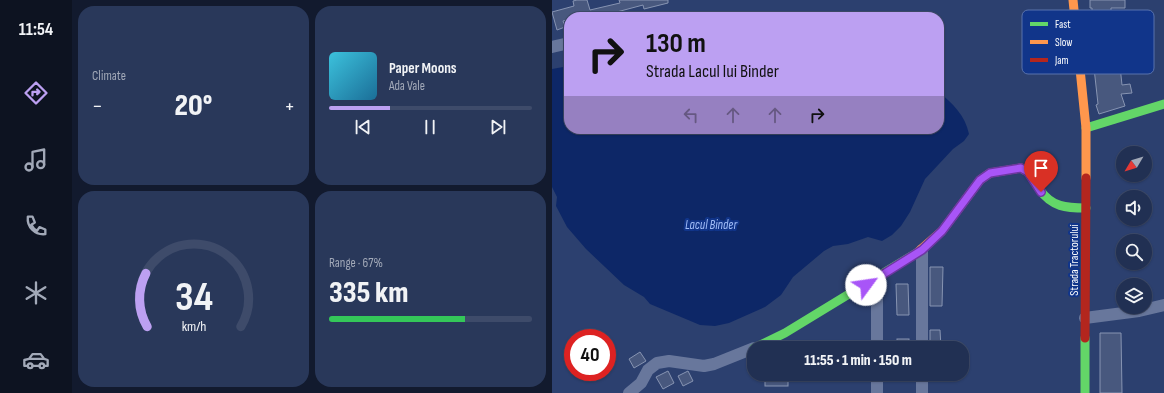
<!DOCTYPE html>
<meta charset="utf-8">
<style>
body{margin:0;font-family:"Sofia Sans Condensed",sans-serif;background:#29385a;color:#f1f3f6;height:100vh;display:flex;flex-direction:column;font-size:15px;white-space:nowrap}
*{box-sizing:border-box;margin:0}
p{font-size:13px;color:#a2a9b8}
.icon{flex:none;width:22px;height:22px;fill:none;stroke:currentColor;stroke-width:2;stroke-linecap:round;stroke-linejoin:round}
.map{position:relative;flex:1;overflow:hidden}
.drawer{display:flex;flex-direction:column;gap:6px;padding:6px;background:#121a2e;width:480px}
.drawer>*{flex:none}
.top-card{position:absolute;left:12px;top:12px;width:380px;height:122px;border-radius:16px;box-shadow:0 1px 3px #0004,0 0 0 1px #3e4b6a;background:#bca0f2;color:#111;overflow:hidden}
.needle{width:26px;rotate:232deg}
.buttons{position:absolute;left:564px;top:146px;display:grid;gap:8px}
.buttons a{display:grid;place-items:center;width:36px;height:36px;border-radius:50%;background:#213053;box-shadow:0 1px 3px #0004,0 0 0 1px #3e4b6a;font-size:20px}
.speed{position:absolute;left:12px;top:329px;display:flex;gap:8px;font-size:20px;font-weight:700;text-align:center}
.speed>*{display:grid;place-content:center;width:52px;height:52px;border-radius:50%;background:#213053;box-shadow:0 1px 3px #0004,0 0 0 1px #3e4b6a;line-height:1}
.speed .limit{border:6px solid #d22;background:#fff;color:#111}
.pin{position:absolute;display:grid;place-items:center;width:34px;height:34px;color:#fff;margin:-41px -17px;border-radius:50% 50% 50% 0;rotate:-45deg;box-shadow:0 0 4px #0007}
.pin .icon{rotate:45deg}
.me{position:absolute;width:44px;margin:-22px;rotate:59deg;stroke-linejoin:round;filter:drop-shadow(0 0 3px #0008)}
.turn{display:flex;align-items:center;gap:14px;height:84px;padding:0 16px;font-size:18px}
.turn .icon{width:52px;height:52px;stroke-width:2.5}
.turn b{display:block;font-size:28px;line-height:34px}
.lanes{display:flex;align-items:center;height:38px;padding:0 16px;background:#0003;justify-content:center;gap:20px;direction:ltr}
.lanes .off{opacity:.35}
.big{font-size:30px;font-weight:800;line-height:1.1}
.drawer .card{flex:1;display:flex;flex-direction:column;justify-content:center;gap:6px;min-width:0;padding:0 14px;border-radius:16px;background:#29385a}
.drawer .dial{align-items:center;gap:0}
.dial svg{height:104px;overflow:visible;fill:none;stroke:#3e4b6a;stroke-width:7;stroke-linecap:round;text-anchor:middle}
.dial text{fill:#f1f3f6;stroke:none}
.song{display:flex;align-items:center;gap:12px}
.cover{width:48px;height:48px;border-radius:6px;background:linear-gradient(135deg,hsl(190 70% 55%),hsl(200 70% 35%))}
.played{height:4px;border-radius:2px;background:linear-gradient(90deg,#bca0f2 30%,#3e4b6a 30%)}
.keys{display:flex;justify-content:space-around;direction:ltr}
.heat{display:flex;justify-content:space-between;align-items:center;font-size:22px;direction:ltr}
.charge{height:6px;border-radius:3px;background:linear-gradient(90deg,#34c759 67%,#3e4b6a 0)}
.drawer .tiles{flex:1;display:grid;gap:6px;grid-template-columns:repeat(2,1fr)}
.trip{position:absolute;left:195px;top:341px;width:222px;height:40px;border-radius:16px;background:#213053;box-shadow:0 1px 3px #0004,0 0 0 1px #3e4b6a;font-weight:800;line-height:40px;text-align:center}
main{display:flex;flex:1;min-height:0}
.tabs{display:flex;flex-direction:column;width:72px;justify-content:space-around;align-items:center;background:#0d1321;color:#a2a9b8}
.tabs .icon{width:28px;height:28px}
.tabs .on{color:#bca0f2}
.tabs b{font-size:18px;color:#f1f3f6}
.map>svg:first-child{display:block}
.water{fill:#0d2767}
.building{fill:#48587e;stroke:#8794b2}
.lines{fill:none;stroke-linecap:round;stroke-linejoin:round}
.street{stroke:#68779c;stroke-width:12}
.fast{stroke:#63d668;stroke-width:9}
.slow{stroke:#ff974d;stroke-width:9}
.jam{stroke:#b3261e;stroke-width:9}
.route-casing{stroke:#6d37a1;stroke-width:10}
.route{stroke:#a855f7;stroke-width:7}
.labels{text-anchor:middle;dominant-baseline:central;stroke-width:4;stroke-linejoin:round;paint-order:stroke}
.street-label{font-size:12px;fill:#fff;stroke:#11358a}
.water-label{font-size:13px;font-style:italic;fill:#a3bef8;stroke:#11358a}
.key{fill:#11358a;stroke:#5872ad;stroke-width:1}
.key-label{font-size:11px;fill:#fff}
</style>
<main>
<nav class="tabs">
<b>11:54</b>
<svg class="icon on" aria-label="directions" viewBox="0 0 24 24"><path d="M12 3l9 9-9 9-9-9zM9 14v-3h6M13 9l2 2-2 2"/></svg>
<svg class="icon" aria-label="music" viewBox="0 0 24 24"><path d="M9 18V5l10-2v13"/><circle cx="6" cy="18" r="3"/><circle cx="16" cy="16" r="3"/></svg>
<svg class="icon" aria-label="phone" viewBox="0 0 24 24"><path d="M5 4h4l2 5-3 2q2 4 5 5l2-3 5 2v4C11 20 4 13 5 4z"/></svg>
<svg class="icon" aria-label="climate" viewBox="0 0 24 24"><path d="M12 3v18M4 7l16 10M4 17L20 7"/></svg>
<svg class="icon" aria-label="car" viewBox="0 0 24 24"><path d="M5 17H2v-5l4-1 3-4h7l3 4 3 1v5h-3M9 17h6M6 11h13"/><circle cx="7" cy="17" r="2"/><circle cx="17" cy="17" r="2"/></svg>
</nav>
<section class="drawer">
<div class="tiles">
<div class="card"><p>Climate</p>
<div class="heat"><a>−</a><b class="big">20°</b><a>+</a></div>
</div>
<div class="card">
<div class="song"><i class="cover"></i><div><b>Paper Moons</b><p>Ada Vale</p></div></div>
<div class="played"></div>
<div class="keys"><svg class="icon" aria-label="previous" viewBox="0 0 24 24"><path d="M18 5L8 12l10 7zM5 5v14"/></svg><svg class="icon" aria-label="pause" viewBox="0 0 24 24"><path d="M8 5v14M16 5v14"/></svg><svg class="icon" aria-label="next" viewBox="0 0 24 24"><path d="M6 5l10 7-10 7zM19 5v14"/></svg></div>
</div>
<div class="card dial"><svg viewBox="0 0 100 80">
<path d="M14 69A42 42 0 1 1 86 69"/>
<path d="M14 69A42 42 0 0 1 13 28" stroke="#bca0f2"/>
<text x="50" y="56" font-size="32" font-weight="700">34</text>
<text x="50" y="72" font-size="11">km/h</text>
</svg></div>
<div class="card"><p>Range · 67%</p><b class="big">335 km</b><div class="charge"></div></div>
</div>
</section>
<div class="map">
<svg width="612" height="393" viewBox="0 0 612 393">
<rect width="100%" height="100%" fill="#2c406f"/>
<path class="water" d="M17,66V129H387V92C401,104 413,115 417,134L412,141L401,149L373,179L358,212L349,226L340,235L330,241L316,237L296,244L281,246L272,251L241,277L229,295L213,307L177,323L163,326L148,325L98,304L92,297L72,285L34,249L15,227L4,206L5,197L0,187V69Z"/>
<g class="building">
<polygon points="25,0 35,0 38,10 68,3 67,0 116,0 116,3 92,9 91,5 61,13 62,17 17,17 17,19 11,21 13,27 5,30 0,12 22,6 21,1"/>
<polygon points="538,0 573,0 573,8 559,8 559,24 567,24 567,26 572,27 572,36 563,36 562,67 568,66 570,85 578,84 580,93 569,94 573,106 547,114 544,105 546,104 542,68 545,68 545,36 542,36 542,21 540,21 540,8 538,8"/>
<polygon points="378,267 391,267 390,306 378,306"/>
<polygon points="344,284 356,284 357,315 345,315"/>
<polygon points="378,330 388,330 389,348 378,348"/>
<polygon points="548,333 569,333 570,393 548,393"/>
<rect x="345" y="339" width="12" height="9"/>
<polygon points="88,352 94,361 82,368 77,359"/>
<polygon points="116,371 122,383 111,389 104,377"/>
<polygon points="136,371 141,381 131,386 126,376"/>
<rect x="213" y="374" width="23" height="12"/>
</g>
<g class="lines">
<g class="street">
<polyline points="0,47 17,43"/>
<polyline points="370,250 370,348"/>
<polyline points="325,278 325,348"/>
<polyline points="533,318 587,311 612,305"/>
<polyline points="325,374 325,393"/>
<polyline points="370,374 370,393"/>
<polyline points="77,393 89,383 96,370 105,363 117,361 152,366 162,364 202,348"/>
</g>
<g class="fast">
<polyline points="534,128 612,104"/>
<path d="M488,190C500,207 514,208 534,208"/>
<polyline points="202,348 233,333 366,252"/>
<polyline points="533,393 533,338"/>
</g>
<g class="slow">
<polyline points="521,0 534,128 534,178"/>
<polyline points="366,252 390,231 428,180 438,173 469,168 476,172 488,190"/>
</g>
<polyline class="jam" points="533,338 534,178"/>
</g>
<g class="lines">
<defs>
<polyline id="route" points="314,285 370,250 390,231 428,180 438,173 469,168 476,172 489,192"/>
</defs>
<use href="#route" class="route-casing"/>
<use href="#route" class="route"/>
</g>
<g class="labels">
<g class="street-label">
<text transform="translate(522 260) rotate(-90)">Strada Tractorului</text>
</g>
<g class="water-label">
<text x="159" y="225">Lacul Binder</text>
</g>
</g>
<rect x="470" y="10" width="132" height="64" rx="6" class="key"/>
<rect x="478" y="22" width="18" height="4" fill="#63d668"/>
<rect x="478" y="40" width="18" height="4" fill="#ff974d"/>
<rect x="478" y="58" width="18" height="4" fill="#b3261e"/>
<g class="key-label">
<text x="503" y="28">Fast</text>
<text x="503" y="46">Slow</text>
<text x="503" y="64">Jam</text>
</g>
</svg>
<div class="buttons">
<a><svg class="needle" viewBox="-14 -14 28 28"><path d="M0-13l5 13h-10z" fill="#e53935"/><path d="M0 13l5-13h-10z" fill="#a2a9b8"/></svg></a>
<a><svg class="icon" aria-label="sound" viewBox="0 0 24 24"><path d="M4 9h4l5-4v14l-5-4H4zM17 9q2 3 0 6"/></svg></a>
<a><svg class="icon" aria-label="search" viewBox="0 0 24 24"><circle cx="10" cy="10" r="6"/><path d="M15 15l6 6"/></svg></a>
<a><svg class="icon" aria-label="layers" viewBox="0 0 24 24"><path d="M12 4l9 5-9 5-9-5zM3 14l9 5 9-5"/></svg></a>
</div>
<div class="speed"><div class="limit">40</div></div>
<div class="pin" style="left:489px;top:192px;background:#d93025"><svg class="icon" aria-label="arrive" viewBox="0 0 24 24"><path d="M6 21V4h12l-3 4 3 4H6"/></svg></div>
<svg class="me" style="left:314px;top:285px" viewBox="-20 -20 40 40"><circle r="19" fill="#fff"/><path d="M0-13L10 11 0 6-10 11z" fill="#a855f7"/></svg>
<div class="trip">11:55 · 1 min · 150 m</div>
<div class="top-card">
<div class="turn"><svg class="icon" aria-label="right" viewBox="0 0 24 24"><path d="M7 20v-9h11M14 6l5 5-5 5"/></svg><div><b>130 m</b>Strada Lacul lui Binder</div></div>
<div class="lanes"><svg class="icon off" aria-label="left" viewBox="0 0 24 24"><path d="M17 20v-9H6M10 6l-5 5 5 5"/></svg><svg class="icon off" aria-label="ahead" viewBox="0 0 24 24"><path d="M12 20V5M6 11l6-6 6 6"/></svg><svg class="icon off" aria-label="ahead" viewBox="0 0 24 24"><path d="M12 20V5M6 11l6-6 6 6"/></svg><svg class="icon" aria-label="right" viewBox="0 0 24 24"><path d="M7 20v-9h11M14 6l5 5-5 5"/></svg></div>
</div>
</div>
</main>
